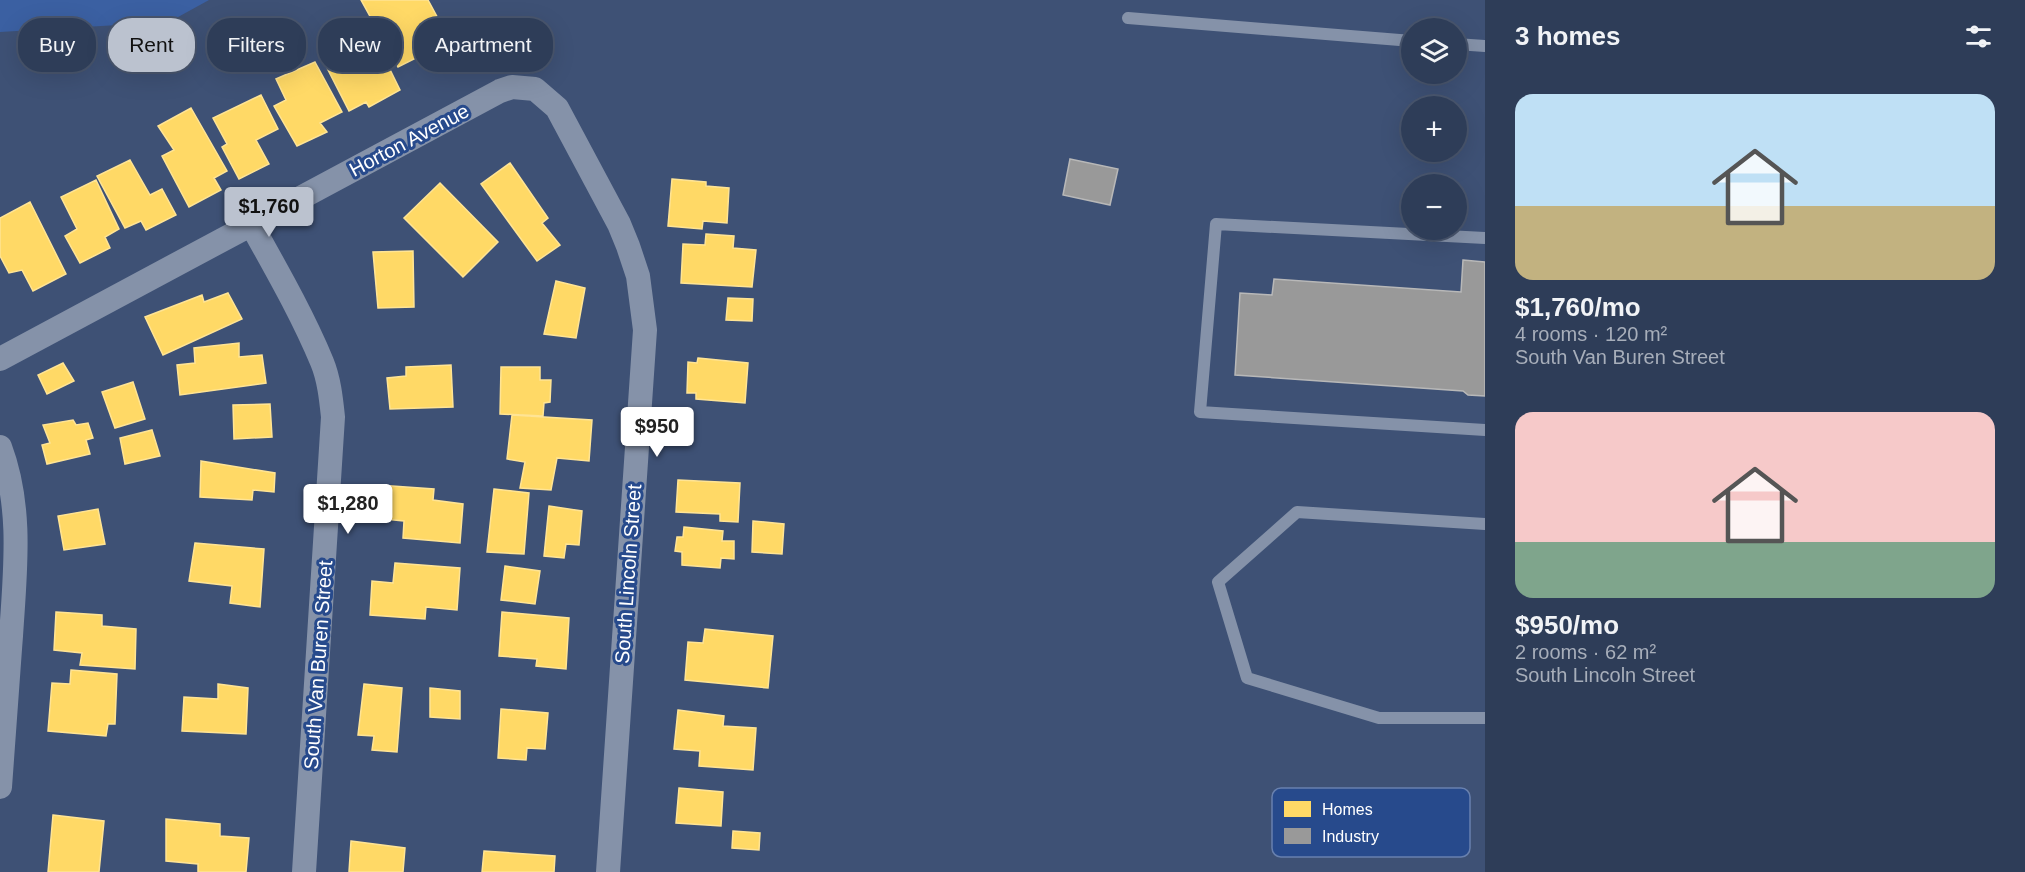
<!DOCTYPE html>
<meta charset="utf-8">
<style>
body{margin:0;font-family:Arial,sans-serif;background:#3a4861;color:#f1f3f6;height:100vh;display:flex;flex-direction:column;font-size:22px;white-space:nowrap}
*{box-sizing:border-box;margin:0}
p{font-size:20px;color:#a7aeba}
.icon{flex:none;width:33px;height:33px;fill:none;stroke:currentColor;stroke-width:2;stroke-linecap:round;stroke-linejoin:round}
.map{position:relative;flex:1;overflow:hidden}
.drawer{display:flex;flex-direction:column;background:#2e3d58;width:540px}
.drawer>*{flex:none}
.top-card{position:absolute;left:18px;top:18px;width:570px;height:54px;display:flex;gap:12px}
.buttons{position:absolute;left:1401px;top:18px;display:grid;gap:12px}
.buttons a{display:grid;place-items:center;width:66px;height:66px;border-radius:50%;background:#2e3d58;box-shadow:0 6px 24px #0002,0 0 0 2px #49566e;font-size:30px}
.price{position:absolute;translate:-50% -51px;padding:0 14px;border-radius:6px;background:#fff;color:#222;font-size:20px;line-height:39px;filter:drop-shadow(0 2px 3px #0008)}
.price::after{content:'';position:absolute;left:50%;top:36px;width:18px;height:14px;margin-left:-9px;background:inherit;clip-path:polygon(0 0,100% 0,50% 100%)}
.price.active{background:#bbc2cf;color:#111}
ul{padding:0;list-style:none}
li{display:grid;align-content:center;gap:12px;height:318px;padding:0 30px}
li span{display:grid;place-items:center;height:186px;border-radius:18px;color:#555}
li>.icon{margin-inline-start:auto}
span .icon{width:108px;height:108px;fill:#fffc;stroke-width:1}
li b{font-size:26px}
h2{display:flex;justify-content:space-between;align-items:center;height:72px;padding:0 30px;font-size:26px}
.tag{padding:0 21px;border-radius:24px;background:#2e3d58;box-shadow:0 6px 24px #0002,0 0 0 2px #49566e;font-size:21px;line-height:54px}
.tag.active{background:#bbc2cf;color:#111}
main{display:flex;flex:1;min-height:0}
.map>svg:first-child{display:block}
</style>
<main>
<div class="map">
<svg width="1485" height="872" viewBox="0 0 1485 872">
<rect width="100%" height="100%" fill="#3e5175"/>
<path fill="#3b60a2" d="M0,0H209L169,22L0,32Z"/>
<path fill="#ffd966" stroke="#ffe494" stroke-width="1.5" d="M361,0H428L441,24L422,34L430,51L398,67Z
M373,35L400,90L369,107L366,102L349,111L323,60Z
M315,62L342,112L320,123L327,132L297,146L274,106L286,100L276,79Z
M261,95L278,129L256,140L269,164L239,179L222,147L227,144L213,118Z
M191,108L227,171L214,178L221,190L189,207L162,156L174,150L158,126Z
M130,160L150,195L162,189L176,215L146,230L141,221L125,228L97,176Z
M510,163L548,218L542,223L560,245L537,261L481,184Z
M672,179L706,182V186L729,188L727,223L703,221L702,229L668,226Z
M96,180L119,229L105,237L110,248L80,263L65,236L77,229L61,197Z
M440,183L498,242L463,277L404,218Z
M30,202L66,274L33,291L22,270L9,273L0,256V218Z
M706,234L734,236L733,248L756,250L752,287L681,283L683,244L705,245Z
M413,251L414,307L378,308L373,252Z
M556,281L585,288L576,338L544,334Z
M228,293L242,319L163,355L145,317L202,295L204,302Z
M728,298L753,299L752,321L726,320Z
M239,343V357L262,355L266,383L180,395L177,365L195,363L194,348Z
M698,358L748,363L745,403L696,399V393H687L688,362L697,363Z
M63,363L74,381L47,394L38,375Z
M451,365L453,407L390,409L387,378L406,376V367Z
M501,367H540V380H551L550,402L544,403L543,416L500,414Z
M133,382L145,419L115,428L102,392Z
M270,404L272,437L234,439L233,405Z
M512,415L592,420L589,461L557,458L551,490L520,488L525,462L507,459Z
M73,420L76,425L88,423L93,438L86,440L90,454L47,464L42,445L50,443L43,425Z
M152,430L160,456L125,464L120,438Z
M201,461L275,473L274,492L253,490L252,500L200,497Z
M678,480L740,483L738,522L720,521V514L676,512Z
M378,485L434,489L433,500L463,504L460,543L403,538L404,521L374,518Z
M494,489L529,493L524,554L487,552Z
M549,506L582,511L579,545L566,544L564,558L544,556Z
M98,509L105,544L64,550L58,516Z
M753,521L784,524L782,554L752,552Z
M684,527L723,531L722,541H734V559L721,558L720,568L682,565V552L675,551L677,537H683Z
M195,543L264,549L260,607L230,603L232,586L189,581Z
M395,563L460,568L457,610L426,607L425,619L370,615L372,581L393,583Z
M505,566L540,571L535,604L501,600Z
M56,612L102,615V626L136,629L135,669L80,665L82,653L54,650Z
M502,612L569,618L566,669L536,666L537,659L499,656Z
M705,629L773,636L768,688L685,680L688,642L703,643Z
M71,670L117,674L115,724H108L106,736L48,731L52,683L70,684Z
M218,684L248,688L246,734L182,731L184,697L218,699Z
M364,684L402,688L397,752L372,750L374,736L358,735Z
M430,688L460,691V719L430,717Z
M501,709L548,713L545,749L527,748L526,760L498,758Z
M678,710L724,716L723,726L756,728L753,770L699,766L700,751L674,749Z
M679,788L723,792L721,826L676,823Z
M53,815L104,821L99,872H48Z
M166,819L220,824V836L249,838L246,872H198V864L166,861Z
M733,831L760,833L759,850L732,848Z
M351,841L405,848L403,872H349Z
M484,851L555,856L554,872H482Z"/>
<path fill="#999" stroke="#b8b8b8" stroke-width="1.5" d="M1070,159L1118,169L1110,205L1063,195Z
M1463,260L1485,262V396L1468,395L1463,391L1235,375L1240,293L1272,295L1274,279L1461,292Z"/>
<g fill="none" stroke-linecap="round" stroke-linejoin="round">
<path stroke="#8592a9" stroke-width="12" d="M1128,18L1412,41
M1456,44L1485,46
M1485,238L1216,224L1200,412L1485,430
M1485,524L1297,512L1218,582L1247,678L1379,718H1485"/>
<path stroke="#8592a9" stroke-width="24" d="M251,224C276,269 302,314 322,362C329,379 331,398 333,417L304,872
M0,359L500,91L512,87L535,89L557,108L619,224L628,246L638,276L645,330L608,872
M0,447C23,508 15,572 11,636C7,686 4,736 0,787"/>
</g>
<g text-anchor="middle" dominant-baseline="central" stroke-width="6" stroke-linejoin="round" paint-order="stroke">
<g font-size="20" fill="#fff" stroke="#274a8c">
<text transform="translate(409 140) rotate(-28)">Horton Avenue</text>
<text transform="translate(628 574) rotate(-86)">South Lincoln Street</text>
<text transform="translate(318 665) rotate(-86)">South Van Buren Street</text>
</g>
</g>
<rect x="1272" y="788" width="198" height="69" rx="9" fill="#274a8c" stroke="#6880ae" stroke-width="1.5"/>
<rect x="1284" y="801" width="27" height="16" fill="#ffd966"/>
<rect x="1284" y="828" width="27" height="16" fill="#999"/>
<g font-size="16" fill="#fff">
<text x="1322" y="815">Homes</text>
<text x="1322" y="842">Industry</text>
</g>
</svg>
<div class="buttons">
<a><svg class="icon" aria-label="layers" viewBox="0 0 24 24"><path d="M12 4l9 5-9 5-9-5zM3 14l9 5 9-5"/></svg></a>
<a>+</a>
<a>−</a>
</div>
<b class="price active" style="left:269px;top:238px">$1,760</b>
<b class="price" style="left:657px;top:458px">$950</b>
<b class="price" style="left:348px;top:535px">$1,280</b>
<div class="top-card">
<a class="tag">Buy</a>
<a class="tag active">Rent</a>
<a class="tag">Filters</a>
<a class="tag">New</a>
<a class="tag">Apartment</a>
</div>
</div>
<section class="drawer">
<h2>3 homes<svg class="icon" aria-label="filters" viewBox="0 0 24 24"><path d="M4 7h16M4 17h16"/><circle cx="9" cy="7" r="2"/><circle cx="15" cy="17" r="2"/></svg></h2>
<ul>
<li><span style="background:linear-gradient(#bfe0f5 60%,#c2b280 0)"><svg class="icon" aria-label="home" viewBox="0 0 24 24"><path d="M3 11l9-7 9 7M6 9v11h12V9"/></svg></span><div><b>$1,760/mo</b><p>4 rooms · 120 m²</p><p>South Van Buren Street</p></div></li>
<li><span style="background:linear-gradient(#f6c9c9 70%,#7fa58c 0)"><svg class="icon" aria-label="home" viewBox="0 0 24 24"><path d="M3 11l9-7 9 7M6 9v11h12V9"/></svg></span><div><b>$950/mo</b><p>2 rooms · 62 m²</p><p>South Lincoln Street</p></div></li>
</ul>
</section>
</main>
